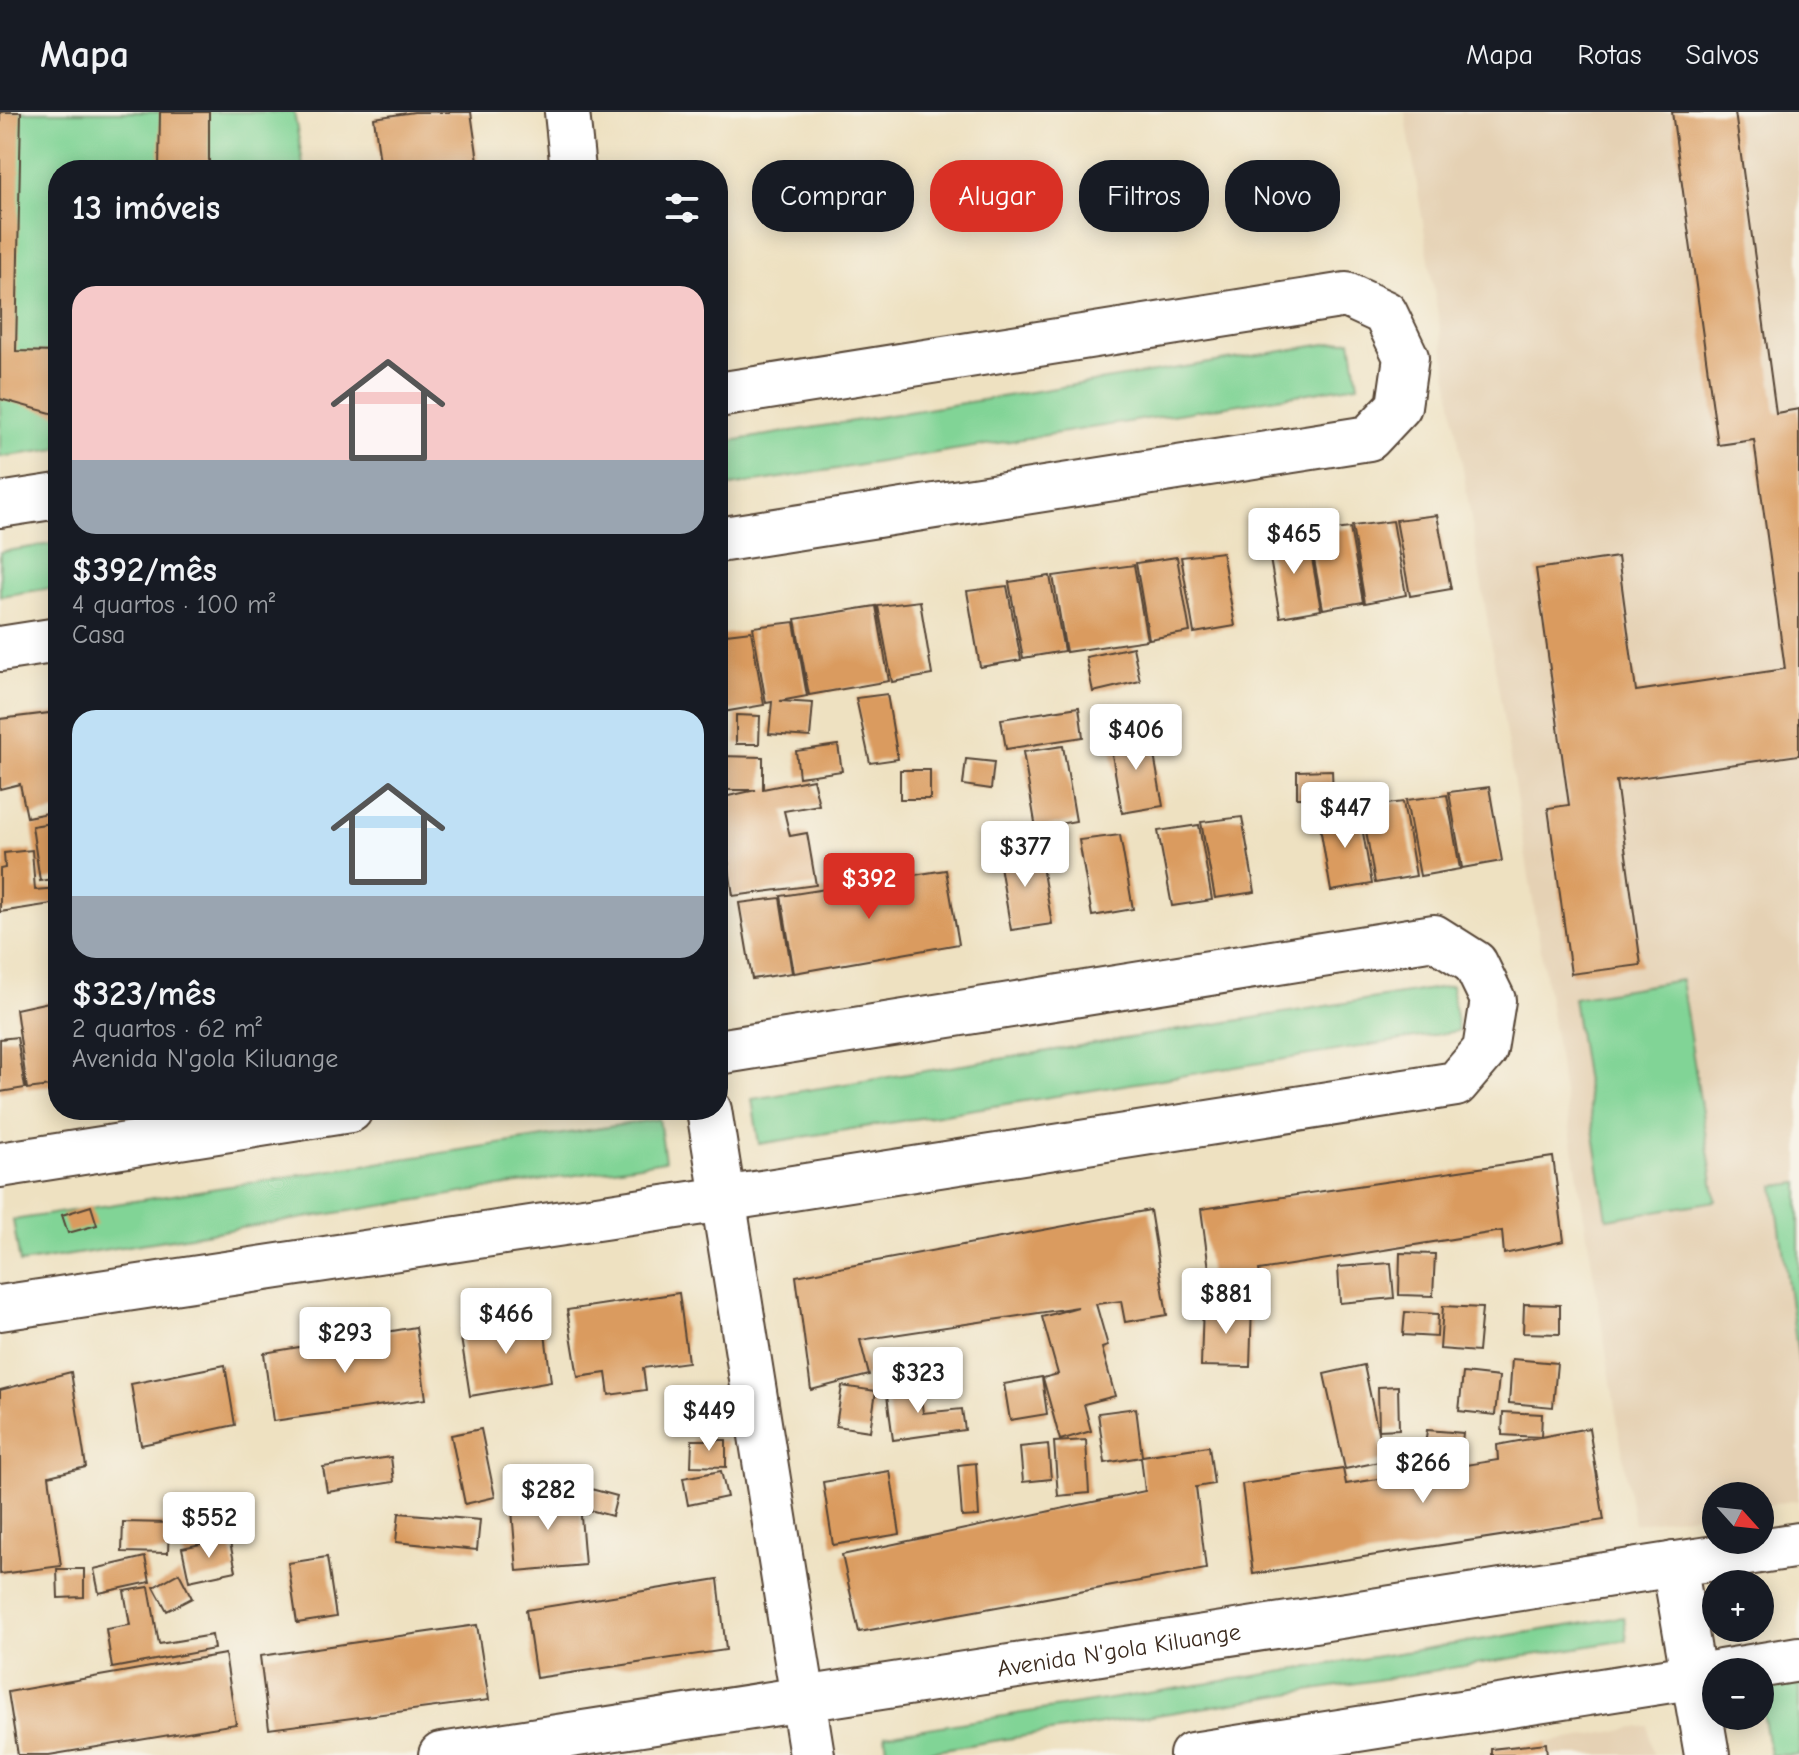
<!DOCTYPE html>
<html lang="pt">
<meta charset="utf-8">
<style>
body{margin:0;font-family:"Comic Neue",sans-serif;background:#242831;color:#f1f3f6;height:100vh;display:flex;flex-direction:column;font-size:30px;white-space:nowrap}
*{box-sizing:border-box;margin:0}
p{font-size:26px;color:#9ea1a6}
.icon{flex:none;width:44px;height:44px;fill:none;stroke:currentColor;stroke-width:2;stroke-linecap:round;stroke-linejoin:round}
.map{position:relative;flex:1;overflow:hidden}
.drawer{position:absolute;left:48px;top:48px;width:680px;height:960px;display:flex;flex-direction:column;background:#171b24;border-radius:32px;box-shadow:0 4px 20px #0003}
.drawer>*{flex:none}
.guide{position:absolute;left:752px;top:48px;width:760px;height:72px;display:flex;gap:16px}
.needle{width:52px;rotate:117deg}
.tools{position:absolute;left:1702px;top:1370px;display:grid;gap:16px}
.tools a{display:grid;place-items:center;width:72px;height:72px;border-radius:50%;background:#171b24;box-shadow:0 4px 20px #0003;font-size:40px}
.price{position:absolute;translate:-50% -68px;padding:0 18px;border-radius:8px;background:#fff;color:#222;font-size:26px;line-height:52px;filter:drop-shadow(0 2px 4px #0008)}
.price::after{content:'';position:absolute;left:50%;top:48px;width:24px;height:18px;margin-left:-12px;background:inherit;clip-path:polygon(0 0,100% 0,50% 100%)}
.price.on{background:#d93025;color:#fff}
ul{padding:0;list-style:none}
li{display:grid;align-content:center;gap:16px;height:424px;padding:0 24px}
li span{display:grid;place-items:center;height:248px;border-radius:24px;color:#555}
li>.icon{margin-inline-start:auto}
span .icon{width:144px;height:144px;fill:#fffc;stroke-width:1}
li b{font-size:34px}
h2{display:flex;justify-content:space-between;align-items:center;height:96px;padding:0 24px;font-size:34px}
.tag{padding:0 28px;border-radius:32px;background:#171b24;box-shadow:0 4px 20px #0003;font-size:28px;line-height:72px}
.tag.on{background:#d93025;color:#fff}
header{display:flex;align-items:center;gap:48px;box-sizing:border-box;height:112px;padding:0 40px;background:#171b24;border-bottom:2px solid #363941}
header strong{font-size:38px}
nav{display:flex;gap:44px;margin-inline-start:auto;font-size:28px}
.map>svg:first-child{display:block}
</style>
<header>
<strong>Mapa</strong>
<nav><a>Mapa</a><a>Rotas</a><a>Salvos</a></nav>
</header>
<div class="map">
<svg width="1799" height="1643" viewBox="0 0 1799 1643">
<rect width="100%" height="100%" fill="#f7f3e8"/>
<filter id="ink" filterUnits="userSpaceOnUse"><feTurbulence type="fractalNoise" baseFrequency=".0125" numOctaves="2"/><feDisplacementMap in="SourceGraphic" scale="16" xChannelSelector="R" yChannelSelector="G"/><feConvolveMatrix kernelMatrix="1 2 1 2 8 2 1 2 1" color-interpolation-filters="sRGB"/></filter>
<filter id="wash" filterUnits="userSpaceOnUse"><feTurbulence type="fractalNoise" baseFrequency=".006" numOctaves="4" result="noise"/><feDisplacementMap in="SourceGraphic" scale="32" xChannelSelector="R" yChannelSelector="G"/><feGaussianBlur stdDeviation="1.8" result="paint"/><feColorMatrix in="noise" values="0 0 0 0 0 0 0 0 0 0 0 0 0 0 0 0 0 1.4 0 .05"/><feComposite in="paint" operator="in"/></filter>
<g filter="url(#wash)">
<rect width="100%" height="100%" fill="#eee1c1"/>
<path fill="#e5d1b4" d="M1405,0H1799V1388L1760,1394V1384H1716V1400L1634,1412Z
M1648,1614L1653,1643H1469Z"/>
<path fill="#81d496" stroke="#5e7f5a" stroke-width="2" d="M0,0H294L304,58H58V337L0,345Z
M1351,228L1358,273L718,376V331Z
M58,431V475L0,484V440Z
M1681,868L1716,1089L1607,1107L1573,886Z
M1451,874L1458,919L759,1032L752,987Z
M659,1007L665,1049L20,1151L13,1108Z
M1799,1071V1251L1774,1074Z
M1624,1505L1627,1528L906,1643H888L885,1623Z
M1799,1547V1643H1770L1760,1582V1560Z"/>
<g id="blocks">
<path fill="#da9b5f" d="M0,0H21L16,239L58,240V303L0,287Z
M160,0H209V58H159Z
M414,0H471L478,49L420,58H381L374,6Z
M1672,0H1735L1776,301L1799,297V643L1616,669L1641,853L1571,862L1548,696L1569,693L1536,457L1618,445L1636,579L1785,557L1754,328L1718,333Z
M1437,403L1451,477L1410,484L1396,408Z
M1393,409L1406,483L1365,491L1352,414Z
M1350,416L1363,490L1323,497L1309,421Z
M1308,424L1321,498L1280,505L1267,429Z
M1222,440L1235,514L1194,521L1181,445Z
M1177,445L1190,520L1149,527L1136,451Z
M1134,453L1147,528L1066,540L1053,464Z
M1050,464L1064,539L1023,546L1009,470Z
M1007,474L1021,548L980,555L967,479Z
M920,489L932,563L892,570L878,494Z
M876,494L889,569L809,583L795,507Z
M794,510L807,584L780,589L813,591L810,625L769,622L772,590L766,591L753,515Z
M751,519L764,593L723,600L718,569V523Z
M1133,535L1140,569L1093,580L1086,545Z
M887,582L898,647L870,651L856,586Z
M1079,595L1083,625L1006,637L1001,607Z
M58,600V699L27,705L20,672L0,677V607Z
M736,603L760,604L759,632H736Z
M1150,620L1163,694L1122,701L1109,625Z
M838,633L842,659L799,665L796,639Z
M1063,634L1076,709L1036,716L1023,640Z
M718,644L763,645V677L813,667L819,693L784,699L790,724L807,721L816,773L733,784L719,686L756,678H718Z
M966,647L994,650L991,677L963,673Z
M900,658H930V687H900Z
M1332,658L1333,686H1297V659Z
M1489,675L1502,749L1462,756L1449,680Z
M1447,683L1460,757L1420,764L1406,688Z
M1403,690L1416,764L1375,771L1362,695Z
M1359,698L1372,772L1331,779L1318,703Z
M1242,705L1255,780L1215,786L1201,710Z
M58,710V766L40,769L32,714Z
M1199,713L1212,788L1172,794L1158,719Z
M1120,723L1133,797L1092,804L1079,728Z
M1039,737L1052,812L1011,818L998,742Z
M32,738L35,778L58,776V791L0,800V757L5,756L4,741Z
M946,758L959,832L794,861L781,784Z
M780,786L792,861L752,867L739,791Z
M58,888V973L27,977L16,897Z
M17,925L25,976L0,980V927Z
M1553,1045L1564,1129L1504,1142L1502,1119L1259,1158L1264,1180L1213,1187L1201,1097Z
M91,1094L97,1113L68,1121L62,1103Z
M1150,1098L1167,1203L1125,1210L1121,1189L1096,1192L1108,1234L1102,1236L1115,1284L1084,1292L1091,1319L1060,1328L1043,1266L1058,1262L1042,1205L1078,1195L860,1228L869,1263L811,1278L796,1164Z
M1400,1141L1435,1142L1433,1184L1399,1183Z
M1391,1151L1394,1186L1340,1191L1338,1155Z
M679,1181L688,1250L643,1256L646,1278L609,1283L606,1261L578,1265L567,1198Z
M1203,1192L1252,1193L1250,1255L1201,1254Z
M1524,1192L1560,1193V1222L1523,1221Z
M1443,1194L1482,1196L1478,1240L1440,1237Z
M1405,1200L1438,1202L1437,1225L1403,1223Z
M543,1205L551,1270L470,1284L460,1219Z
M416,1215L426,1287L273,1309L264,1241Z
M1512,1247L1557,1251L1553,1295L1509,1291Z
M225,1253L235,1313L141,1333L131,1272Z
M1364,1253L1384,1349L1345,1357L1324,1262Z
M71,1260L86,1355L49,1364L61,1454L0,1462V1278Z
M1463,1261L1499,1265L1495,1303L1459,1299Z
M1042,1265L1047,1302L1010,1308L1004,1272Z
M919,1271L923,1301L962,1297L965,1318L893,1328L886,1276Z
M842,1274L876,1279L870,1319L836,1314Z
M1398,1274L1399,1317L1379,1318L1378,1275Z
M1136,1296L1142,1344L1209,1334L1214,1372L1196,1375L1206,1457L859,1520L842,1443L1145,1379L1141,1345L1105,1351L1098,1301Z
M1503,1300L1542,1302L1541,1325L1502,1323Z
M1589,1316L1604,1408L1253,1462L1242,1372L1343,1357L1346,1372L1498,1348L1497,1333Z
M481,1317L495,1385L465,1392L451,1323Z
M1427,1318L1463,1321L1460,1345L1424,1341Z
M692,1328H726V1355L691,1354Z
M1086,1328L1089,1381L1058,1384L1054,1330Z
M1048,1332L1051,1367L1023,1370L1020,1335Z
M391,1345L394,1370L327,1380L323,1355Z
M976,1351L979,1404L962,1405L958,1353Z
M721,1359L727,1385L688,1393L683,1366Z
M890,1359L900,1422L833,1433L823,1370Z
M591,1377L617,1384L612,1404L586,1397Z
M579,1380L585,1453L517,1459L511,1386Z
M399,1401L480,1408L477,1438L396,1430Z
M123,1410L169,1411L168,1441L122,1440Z
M229,1426L236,1459L189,1469L182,1436Z
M145,1445L150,1470L99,1481L94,1457Z
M327,1445L336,1505L297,1511L288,1451Z
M57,1457H84V1485L58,1486Z
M179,1461L192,1486L167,1499L154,1475Z
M718,1467L726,1538L536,1566L526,1498Z
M149,1475L159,1532L212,1523L214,1537L112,1556L106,1517L130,1513L124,1479Z
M477,1513L489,1588L269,1617L260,1544Z
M225,1542L236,1612L49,1643H18L8,1580Z
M1546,1631L1547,1643H1491V1637Z"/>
</g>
</g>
<g filter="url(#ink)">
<use href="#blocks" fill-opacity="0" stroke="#564536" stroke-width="2"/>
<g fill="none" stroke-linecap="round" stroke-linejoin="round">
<g stroke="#564536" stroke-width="48">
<g id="minor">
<path d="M567,0L573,58"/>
<path d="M718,283L1346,183L1385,201L1406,245L1399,294L1369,326L718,428"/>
<path d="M0,393L58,384"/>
<path d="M0,537L58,528"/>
<path d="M709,998L812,1643"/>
<path d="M0,1053L350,998"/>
<path d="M0,1196L723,1087L1456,972L1485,938L1493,888L1475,851L1434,825L718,940"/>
<path d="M1674,1452L1707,1643"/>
<path d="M1721,1560L1799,1547"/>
<path id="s1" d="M441,1643L1799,1433"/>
<path d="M1192,1643L1716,1561"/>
</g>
</g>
<use href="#minor" stroke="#fff" stroke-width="44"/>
</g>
</g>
<g text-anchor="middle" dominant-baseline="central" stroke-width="6" stroke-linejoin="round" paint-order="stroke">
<g font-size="24" fill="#3b2a1e" stroke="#f7f3e8">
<text stroke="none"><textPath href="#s1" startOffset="686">Avenida N'gola Kiluange</textPath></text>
</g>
</g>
</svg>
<div class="tools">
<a><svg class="needle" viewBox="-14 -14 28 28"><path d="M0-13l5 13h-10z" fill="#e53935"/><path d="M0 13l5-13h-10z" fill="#9ea1a6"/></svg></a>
<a>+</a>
<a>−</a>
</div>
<b class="price" style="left:1294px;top:464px">$465</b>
<b class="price" style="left:1136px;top:660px">$406</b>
<b class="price" style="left:1345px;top:738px">$447</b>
<b class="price" style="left:1025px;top:777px">$377</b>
<b class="price on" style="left:869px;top:809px">$392</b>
<b class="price" style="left:1226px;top:1224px">$881</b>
<b class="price" style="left:506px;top:1244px">$466</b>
<b class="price" style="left:345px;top:1263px">$293</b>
<b class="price" style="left:918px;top:1303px">$323</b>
<b class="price" style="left:709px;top:1341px">$449</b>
<b class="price" style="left:1423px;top:1393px">$266</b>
<b class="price" style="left:548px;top:1420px">$282</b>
<b class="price" style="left:209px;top:1448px">$552</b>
<div class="guide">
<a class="tag">Comprar</a>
<a class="tag on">Alugar</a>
<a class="tag">Filtros</a>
<a class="tag">Novo</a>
</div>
<section class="drawer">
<h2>13 imóveis<svg class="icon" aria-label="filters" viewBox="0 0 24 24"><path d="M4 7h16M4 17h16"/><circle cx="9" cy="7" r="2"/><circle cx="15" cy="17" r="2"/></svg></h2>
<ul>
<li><span style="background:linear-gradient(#f6c9c9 70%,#9aa5b1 0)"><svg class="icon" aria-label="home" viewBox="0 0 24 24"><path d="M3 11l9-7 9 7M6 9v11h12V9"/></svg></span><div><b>$392/mês</b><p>4 quartos · 100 m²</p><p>Casa</p></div></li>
<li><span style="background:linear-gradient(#bfe0f5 75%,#9aa5b1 0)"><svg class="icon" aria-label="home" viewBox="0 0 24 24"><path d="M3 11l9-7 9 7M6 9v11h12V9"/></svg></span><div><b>$323/mês</b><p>2 quartos · 62 m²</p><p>Avenida N'gola Kiluange</p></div></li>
</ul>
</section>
</div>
